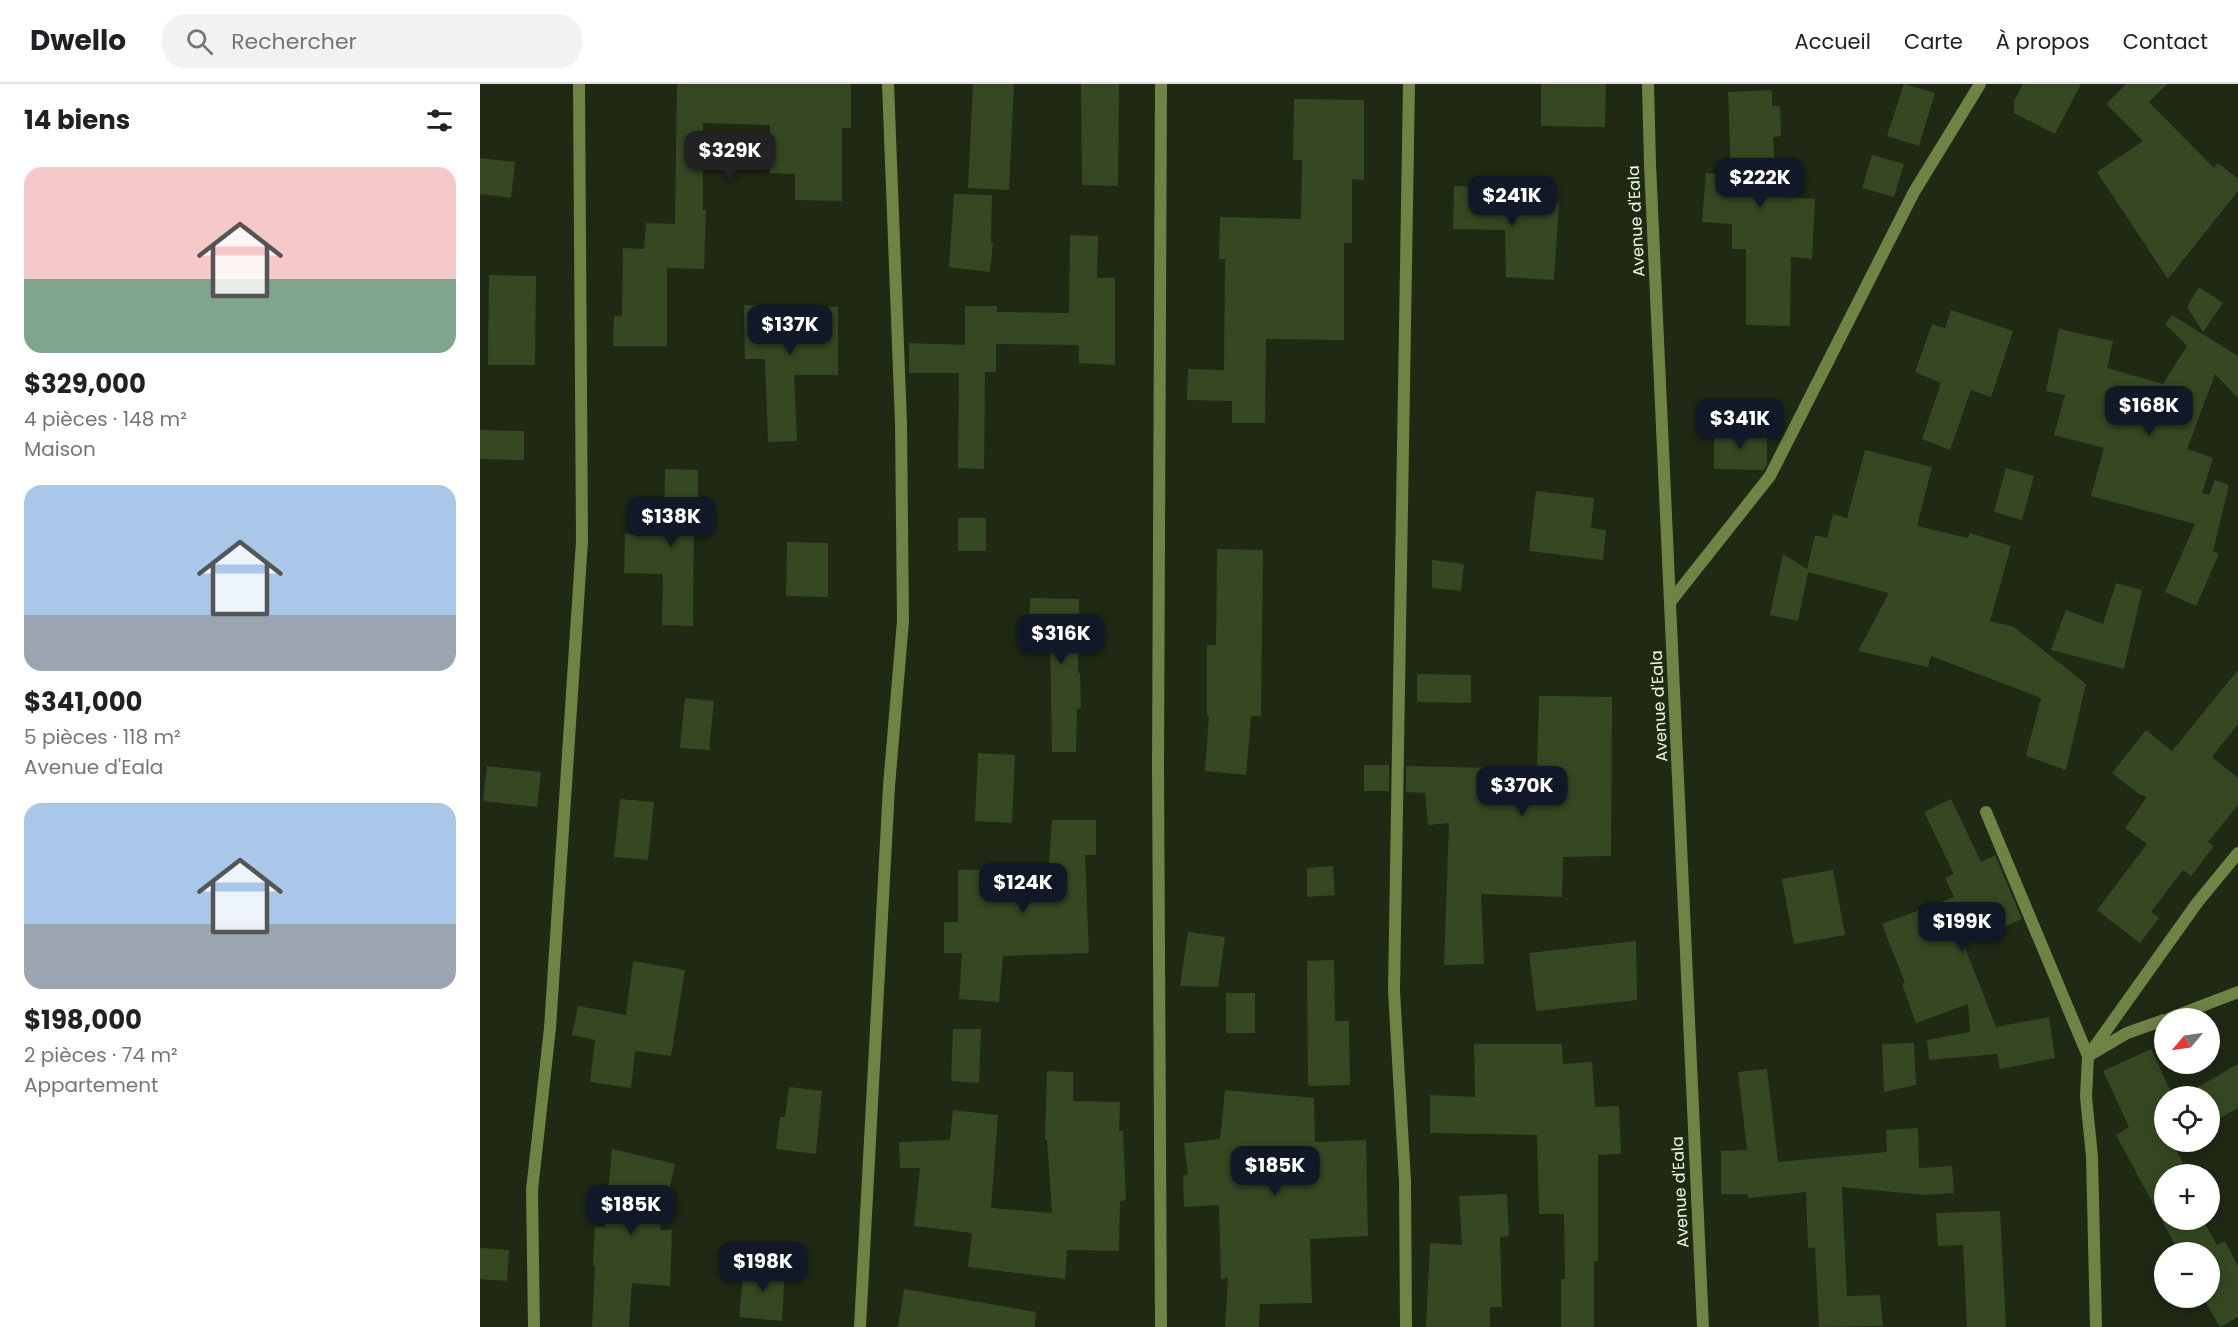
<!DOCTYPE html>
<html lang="fr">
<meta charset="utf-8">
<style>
body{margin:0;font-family:Poppins,sans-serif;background:#f2f2f2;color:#202124;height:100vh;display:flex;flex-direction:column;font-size:22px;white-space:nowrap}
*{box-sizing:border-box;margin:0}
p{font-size:20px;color:#757577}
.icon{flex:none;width:33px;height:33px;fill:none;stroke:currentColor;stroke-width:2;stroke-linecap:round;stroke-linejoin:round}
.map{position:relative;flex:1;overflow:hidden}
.drawer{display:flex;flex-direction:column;background:#fff;width:480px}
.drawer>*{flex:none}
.needle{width:39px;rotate:241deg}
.controls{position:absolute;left:1674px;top:924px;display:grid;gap:12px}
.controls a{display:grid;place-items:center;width:66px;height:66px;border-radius:50%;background:#fff;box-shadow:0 3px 15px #0003;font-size:30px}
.price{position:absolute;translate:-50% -51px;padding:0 14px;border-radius:12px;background:#111827;color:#fff;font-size:20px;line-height:39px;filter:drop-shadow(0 2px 3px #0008)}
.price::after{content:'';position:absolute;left:50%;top:36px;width:18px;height:14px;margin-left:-9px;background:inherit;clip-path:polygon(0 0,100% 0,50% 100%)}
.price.on{background:#222;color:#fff}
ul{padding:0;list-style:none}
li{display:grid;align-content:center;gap:12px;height:318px;padding:0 24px}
li span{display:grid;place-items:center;height:186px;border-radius:18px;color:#555}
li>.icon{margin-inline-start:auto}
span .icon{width:108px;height:108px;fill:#fffc;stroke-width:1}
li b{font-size:26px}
h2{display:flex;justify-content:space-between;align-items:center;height:72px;padding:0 24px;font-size:26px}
header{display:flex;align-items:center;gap:36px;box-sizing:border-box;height:84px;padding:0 30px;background:#fff;border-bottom:2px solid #e0e0e0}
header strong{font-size:28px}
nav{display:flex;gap:33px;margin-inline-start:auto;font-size:21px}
.search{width:420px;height:54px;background:#f2f2f2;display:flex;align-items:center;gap:15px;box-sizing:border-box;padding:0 21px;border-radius:24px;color:#757577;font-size:22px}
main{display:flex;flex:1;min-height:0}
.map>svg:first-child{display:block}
</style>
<header>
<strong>Dwello</strong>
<div class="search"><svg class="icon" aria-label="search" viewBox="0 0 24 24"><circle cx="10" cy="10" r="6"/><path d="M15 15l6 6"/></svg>Rechercher</div>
<nav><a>Accueil</a><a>Carte</a><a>À propos</a><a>Contact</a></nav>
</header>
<main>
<section class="drawer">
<h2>14 biens<svg class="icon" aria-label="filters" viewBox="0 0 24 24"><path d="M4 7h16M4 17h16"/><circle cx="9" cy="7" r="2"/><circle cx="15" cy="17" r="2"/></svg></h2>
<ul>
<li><span style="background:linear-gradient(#f6c9c9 60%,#7fa58c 0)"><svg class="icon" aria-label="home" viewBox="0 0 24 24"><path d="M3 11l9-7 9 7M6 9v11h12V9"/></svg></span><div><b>$329,000</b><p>4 pièces · 148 m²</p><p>Maison</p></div></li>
<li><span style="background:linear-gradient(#a9c7e8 70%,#9aa5b1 0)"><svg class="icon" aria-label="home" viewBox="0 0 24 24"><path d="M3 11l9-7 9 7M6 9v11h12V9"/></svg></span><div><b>$341,000</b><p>5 pièces · 118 m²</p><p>Avenue d'Eala</p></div></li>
<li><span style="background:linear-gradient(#a9c7e8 65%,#9aa5b1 0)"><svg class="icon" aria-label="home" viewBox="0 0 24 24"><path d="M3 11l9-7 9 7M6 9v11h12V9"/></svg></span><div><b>$198,000</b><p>2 pièces · 74 m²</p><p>Appartement</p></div></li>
</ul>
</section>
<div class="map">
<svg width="1758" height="1243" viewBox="0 0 1758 1243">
<rect width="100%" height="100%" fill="#1f2914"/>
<path fill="#354822" d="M197,0H371V44H362V117L315,116V90L290,89V41L223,39V126H226L224,185L187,184V262H133L134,232H142L143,164L164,165L166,139L195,140Z
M493,0H534L529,106L488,104Z
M601,0H639L638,102L602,101Z
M1061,0H1126L1125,43L1061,42Z
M1424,0L1455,9L1439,62L1407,52Z
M1543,0H1601L1575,50L1534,29V17Z
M1646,0H1687L1669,18L1734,84L1738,79L1758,95V107L1688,195L1617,88L1663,57L1626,20Z
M1292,6V22H1300L1301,52L1293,53L1297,113L1335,115L1332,175L1311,173L1310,242L1266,241V165H1252V140L1222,138L1226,89L1251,91L1248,8Z
M814,15L884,16V96L872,95V159H864V256L786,255L785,339H752V317L707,316L708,285L744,286L745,175H739L740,133L821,135L822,76H813Z
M1392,71L1424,80L1414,113L1382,104Z
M0,74L35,78L31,114L0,110Z
M974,102L1037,103V119L1079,120L1074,196L1026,193L1025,146L973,145Z
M474,110L512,111L511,159H513L510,188L469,183Z
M590,151L618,152L617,194H635V281L599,279V261L516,260V288H505L504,385L478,384L479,289H429V259L485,261V222H517V228L589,229Z
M9,191L56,192L55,281H8Z
M1719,203L1743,219L1723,248L1707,223Z
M264,221L358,223V291H314L317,357L288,358L285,275H265Z
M1471,226L1533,247L1511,313L1491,306L1470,366L1442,355L1461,299L1435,288L1452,240L1465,244Z
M1692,231L1758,272V314L1735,290L1707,365L1733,374L1722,409L1729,411L1735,396L1749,401L1733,467L1739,470L1716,522L1685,508L1715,440L1611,412L1624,364L1574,351L1585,311L1566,307L1579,245L1633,257L1627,284L1683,300L1707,262L1685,240Z
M0,346L44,347V376L0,375Z
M1234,347L1287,348V380L1284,386L1234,385Z
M1385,366L1452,383L1437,442L1488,454L1490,449L1531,462L1510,537L1534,543L1606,600L1586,686L1546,672L1561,614L1451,572L1448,583L1378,567L1409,509L1328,488L1318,537L1290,531L1303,470L1327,485L1335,451L1347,454L1353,430L1367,434Z
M1526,384L1554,392L1542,436L1514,428Z
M185,385L218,386V434H214L213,542L182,541L183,490L144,489L145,450L184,451Z
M1056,407L1114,414L1111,444L1126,446L1123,476L1049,467Z
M478,434H506V467H478Z
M307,458L348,459V513L306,512Z
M737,465L783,466L781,632H771L766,691L725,687L729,632H727V561H736Z
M952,476L984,480L981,507L952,504Z
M1636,499L1662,506L1644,585L1571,566L1586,526L1623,540Z
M550,514L599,515L598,589H600L601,624L597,625L596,668H572L570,549H549Z
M1758,586V640L1732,673L1758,694V721L1728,758L1734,762L1711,792L1703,786L1671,828L1679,834L1660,859L1617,826L1667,760L1645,744L1667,713L1659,710L1632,689L1666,646L1692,667Z
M937,590L991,591V619L937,618Z
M1059,612L1132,613L1131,772L1083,773L1082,813L1001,810L1004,880L964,881L969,739L948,741L945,709L926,708V682L1057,685Z
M205,614L234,617L229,666L200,664Z
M498,669L535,671L532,739L495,737Z
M884,681H909V707H884Z
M7,682L61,688L57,723L3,717Z
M140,715L174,718L168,776L134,773Z
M1471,715L1501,778L1515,771L1542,835L1484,861L1516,943L1569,933L1575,974L1520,985L1517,970L1449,976L1447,956L1490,948L1488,920L1436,939L1422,900L1425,899L1402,840L1474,813L1465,794L1474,790L1444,728Z
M572,736H616V771H605L609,869L523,872L519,918L479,915L482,869H464V838H478V786H511V810H567Z
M853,782L855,811L827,813V784Z
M1353,786L1365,851L1314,860L1302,795Z
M708,848L745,853L738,903L700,902Z
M1156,857L1157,916L1056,927L1049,869Z
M854,876L855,937H869L870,1001L828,1002L827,877Z
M153,877L205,886L191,972L155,967L151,1004L110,998L115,956L92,951L98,922L146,931Z
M746,909H775V949H746Z
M473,945H501L499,999L471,997Z
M1434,959L1436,1001L1404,1008L1402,960Z
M994,960H1082L1083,980L1112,978L1115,1023L1139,1022L1141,1070L1118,1071V1177H1114V1243H1081V1195H1085L1084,1130H1059L1057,1051L950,1049V1011L995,1013Z
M1671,965L1693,1012H1684V1058H1700L1694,1061L1703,1079L1695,1083L1699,1090H1684V1136H1723L1737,1161L1745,1157L1758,1182V1233L1740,1243L1723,1214H1730V1168H1699L1636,1051L1649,1043L1623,987Z
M1758,980V1024L1730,1040V1012H1702Z
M1287,985L1298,1078L1407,1068L1406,1046L1438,1044L1439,1084L1472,1082L1474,1109L1444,1111L1362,1103L1367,1212L1400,1211L1403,1242L1339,1243L1335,1163L1328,1164L1326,1108L1268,1114V1110H1241V1067L1267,1066L1258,988Z
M567,987L593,988V1017L640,1018L639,1047H643L646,1116L640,1117L639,1167L587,1166L585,1195L488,1183L492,1149L434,1142L440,1084H420L419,1058L470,1056L473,1026L518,1031L511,1124L572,1129L567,1056H565Z
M309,1003L342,1007L336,1070L296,1065L300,1033H305Z
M745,1006L834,1014L835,1058L886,1056L888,1152L830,1155L832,1219L780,1220L779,1243H745L748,1194L741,1195L739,1121L704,1123L703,1091L708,1090L704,1059L740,1055Z
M132,1065L195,1080L180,1146H192L190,1202L152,1199L149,1243H112L115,1182L113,1181L115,1143H125Z
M1027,1110L1029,1152L1020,1153L1022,1223H1010V1243H946L950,1159L982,1161L979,1112Z
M1520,1127L1526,1243H1487L1483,1161L1458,1162L1456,1129Z
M0,1164L29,1166L27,1197L0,1195Z
M264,1182L305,1185L302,1237L259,1233Z
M424,1205L556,1228L555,1243H418Z"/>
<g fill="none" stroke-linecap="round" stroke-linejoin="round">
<path stroke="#6e8344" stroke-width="12" d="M1191,517L1290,392L1434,108L1500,0
M1506,728L1608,972L1647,949L1684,936
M1690,934L1758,908
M54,1243L52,1106L70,944L102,457L99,0
M380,1243L409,702L423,537L421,339L408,0
M681,1243L678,681L681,0
M926,1243L925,1097L914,907L929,0
M1616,1243L1612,1073L1606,1013L1608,972L1717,819L1758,769"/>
<path stroke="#6e8344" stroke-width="12" d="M1168,0L1170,80L1223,1243"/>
</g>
<g text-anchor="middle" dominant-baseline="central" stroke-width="6" stroke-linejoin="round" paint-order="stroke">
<g font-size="16" fill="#f0fbe0" stroke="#1f2914">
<text transform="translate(1156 137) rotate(-93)">Avenue d'Eala</text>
<text transform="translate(1179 622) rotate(-93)">Avenue d'Eala</text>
<text transform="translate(1200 1108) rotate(-93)">Avenue d'Eala</text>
</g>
</g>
</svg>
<div class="controls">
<a><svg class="needle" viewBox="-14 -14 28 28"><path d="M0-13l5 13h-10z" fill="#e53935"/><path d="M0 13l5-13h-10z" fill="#757577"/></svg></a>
<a><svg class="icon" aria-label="locate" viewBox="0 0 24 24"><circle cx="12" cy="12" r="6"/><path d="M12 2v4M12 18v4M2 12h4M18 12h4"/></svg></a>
<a>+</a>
<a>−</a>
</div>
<b class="price on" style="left:250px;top:98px">$329K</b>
<b class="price" style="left:1280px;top:125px">$222K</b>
<b class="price" style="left:1032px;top:143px">$241K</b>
<b class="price" style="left:310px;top:272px">$137K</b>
<b class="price" style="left:1669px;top:353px">$168K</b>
<b class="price" style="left:1260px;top:366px">$341K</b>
<b class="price" style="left:191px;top:464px">$138K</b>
<b class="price" style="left:581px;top:581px">$316K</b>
<b class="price" style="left:1042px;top:733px">$370K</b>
<b class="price" style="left:543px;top:830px">$124K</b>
<b class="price" style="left:1482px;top:869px">$199K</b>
<b class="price" style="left:795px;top:1113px">$185K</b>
<b class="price" style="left:151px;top:1152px">$185K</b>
<b class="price" style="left:283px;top:1209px">$198K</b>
</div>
</main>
